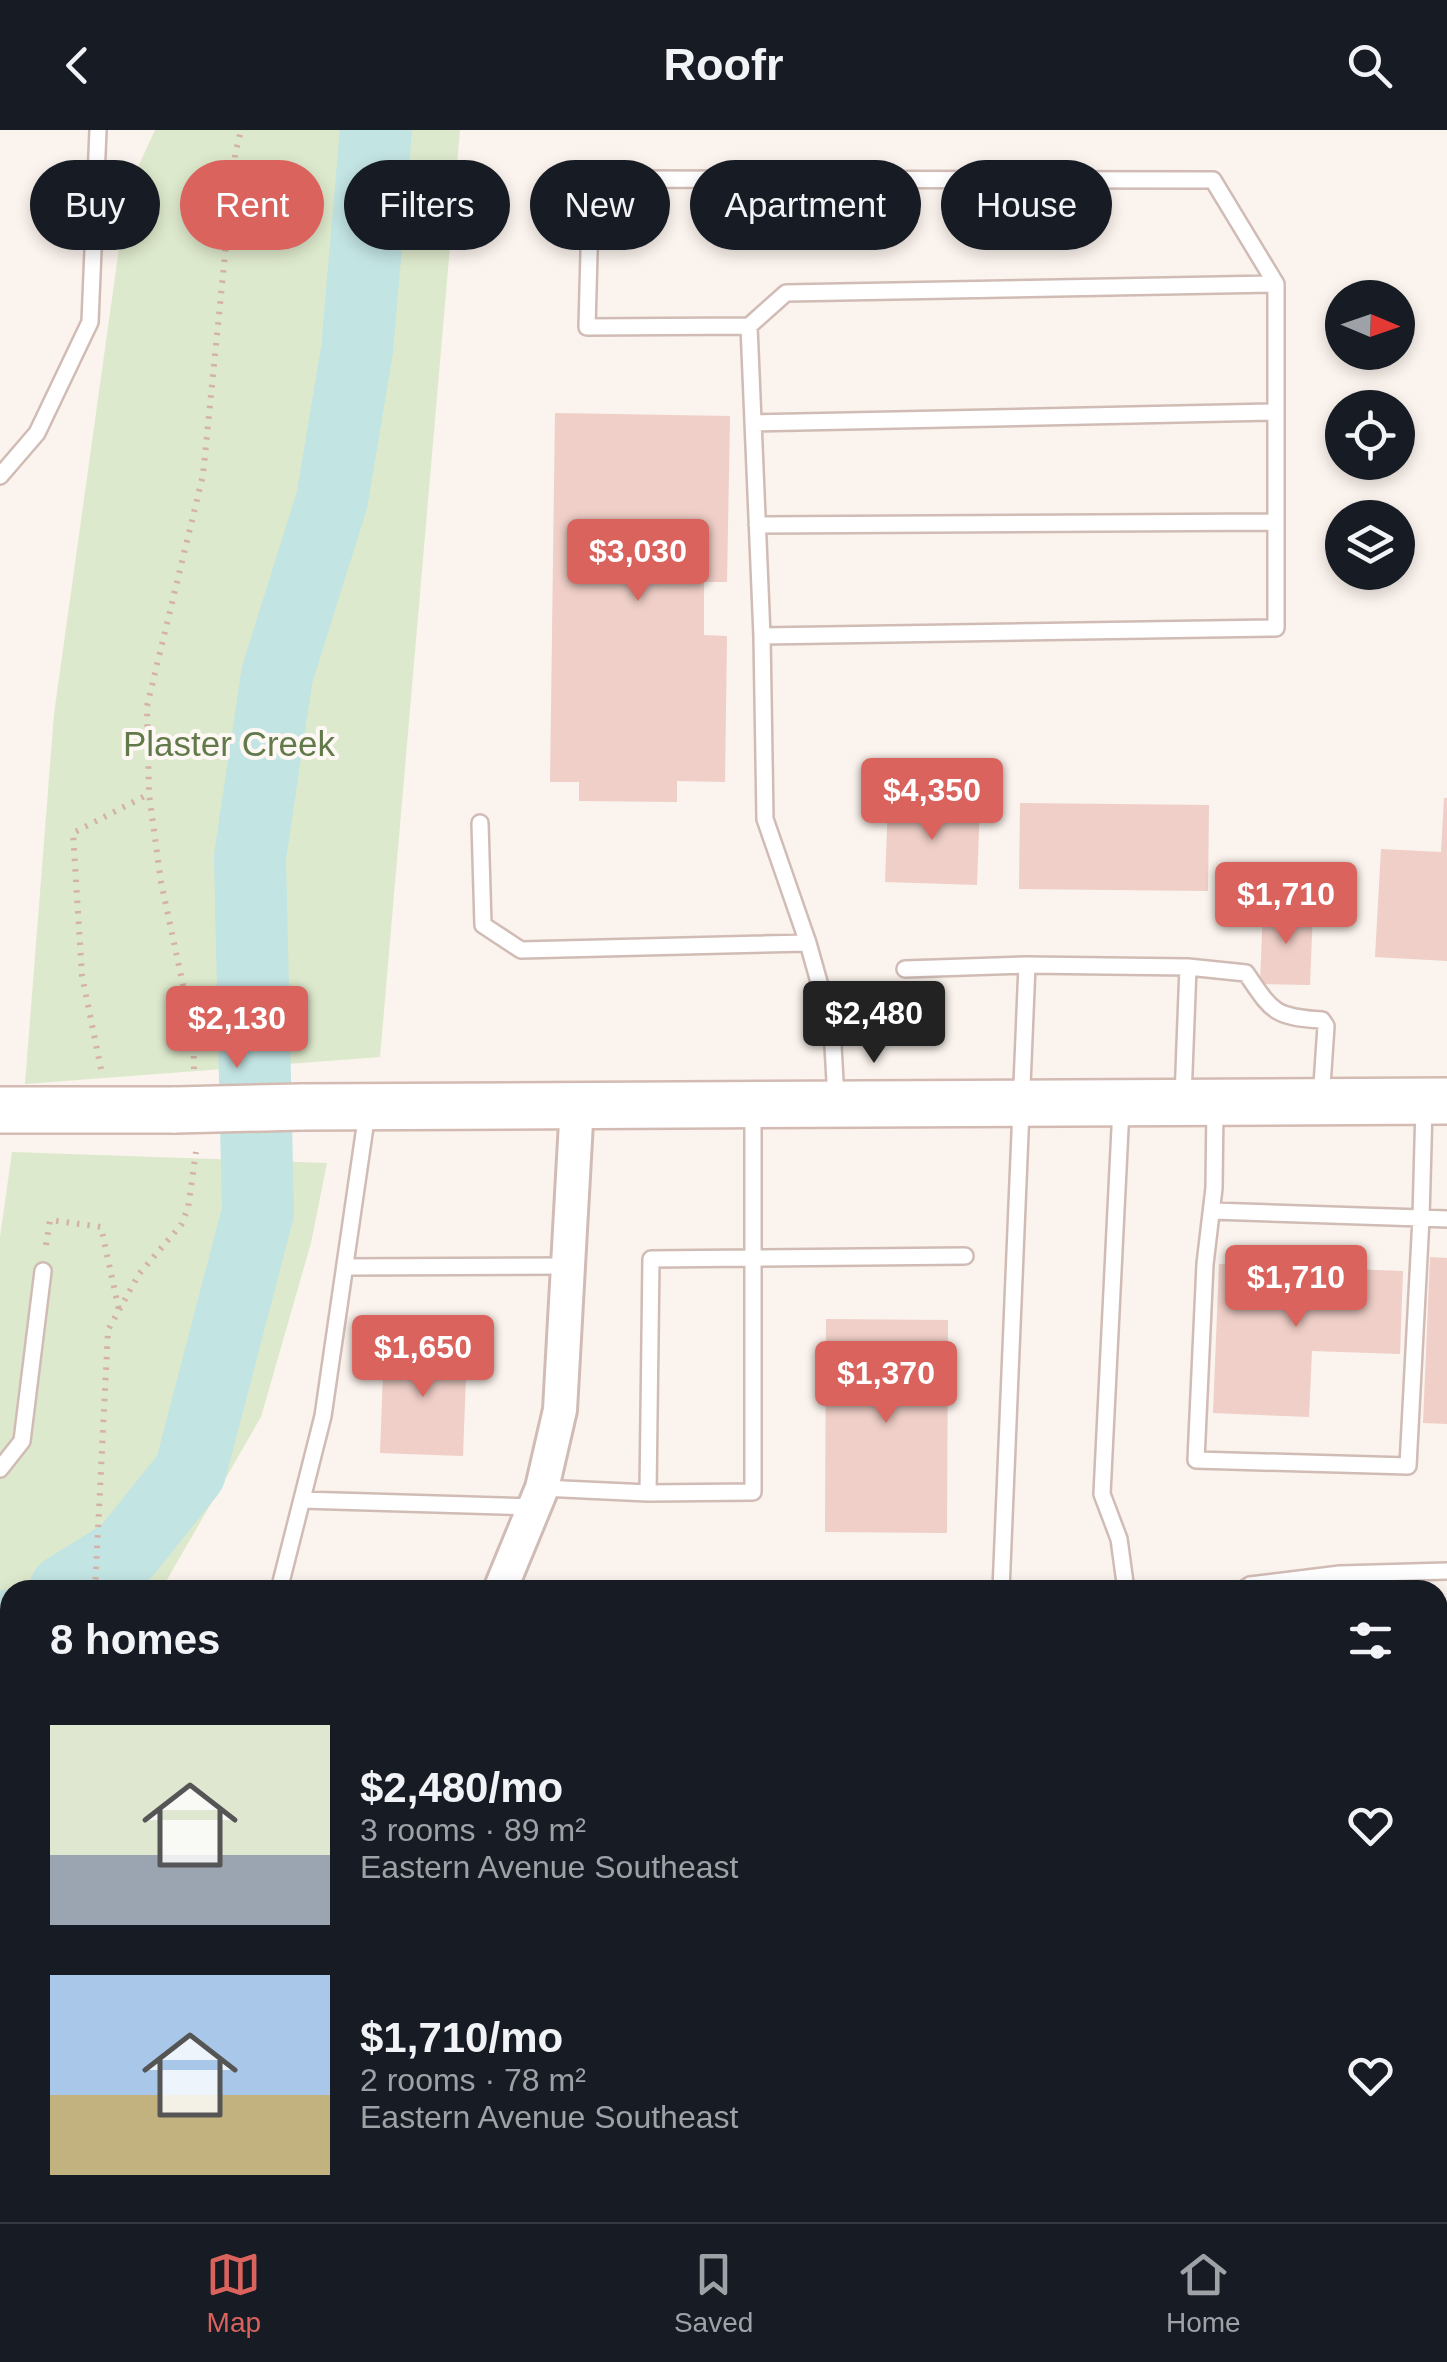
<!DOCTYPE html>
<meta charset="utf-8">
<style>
body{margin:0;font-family:Arial,sans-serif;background:#242831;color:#f1f3f6;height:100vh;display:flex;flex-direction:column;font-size:38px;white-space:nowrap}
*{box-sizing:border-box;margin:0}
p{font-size:32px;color:#9ea1a6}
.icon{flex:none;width:55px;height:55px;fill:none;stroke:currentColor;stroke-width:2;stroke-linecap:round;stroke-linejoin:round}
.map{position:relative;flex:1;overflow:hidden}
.sheet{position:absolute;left:0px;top:1450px;width:1448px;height:642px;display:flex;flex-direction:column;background:#171b24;border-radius:30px 30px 0 0;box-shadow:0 5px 15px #0003}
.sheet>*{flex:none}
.hud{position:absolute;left:30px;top:30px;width:1388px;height:90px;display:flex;gap:20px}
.needle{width:65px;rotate:92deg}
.tools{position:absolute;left:1325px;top:150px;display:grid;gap:20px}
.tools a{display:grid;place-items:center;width:90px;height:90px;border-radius:50%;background:#171b24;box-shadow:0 5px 15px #0003;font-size:50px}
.price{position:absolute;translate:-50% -85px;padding:0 22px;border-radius:10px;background:#da635e;color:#fff;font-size:32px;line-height:65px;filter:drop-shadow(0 2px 5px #0008)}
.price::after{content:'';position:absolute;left:50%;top:60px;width:30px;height:22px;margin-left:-15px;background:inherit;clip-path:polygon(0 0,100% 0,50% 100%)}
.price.selected{background:#222;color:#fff}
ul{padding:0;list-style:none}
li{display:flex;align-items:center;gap:30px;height:250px;padding:0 50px}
li span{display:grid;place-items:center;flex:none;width:280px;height:200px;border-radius:0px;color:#555}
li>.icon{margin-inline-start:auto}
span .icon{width:120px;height:120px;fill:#fffc;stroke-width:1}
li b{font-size:42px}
h2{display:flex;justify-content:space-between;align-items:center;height:120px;padding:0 50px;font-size:42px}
.chip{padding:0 35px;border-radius:45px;background:#171b24;box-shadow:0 5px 15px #0003;font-size:35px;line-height:90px}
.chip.selected{background:#da635e;color:#fff}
header{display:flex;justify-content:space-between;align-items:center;height:130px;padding:0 50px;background:#171b24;font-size:45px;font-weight:700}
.tabs{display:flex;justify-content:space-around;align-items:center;height:140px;border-top:2px solid #363941;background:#171b24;font-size:28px;color:#9ea1a6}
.tabs a{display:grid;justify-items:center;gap:5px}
.tabs .selected{color:#da635e}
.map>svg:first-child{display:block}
</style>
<header><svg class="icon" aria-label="back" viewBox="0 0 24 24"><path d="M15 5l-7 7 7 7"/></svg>Roofr<svg class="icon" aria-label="search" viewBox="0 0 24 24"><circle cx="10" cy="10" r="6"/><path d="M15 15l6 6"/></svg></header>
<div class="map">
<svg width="1447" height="2092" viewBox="0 0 1447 2092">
<rect width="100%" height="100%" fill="#fbf3ed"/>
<path fill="#f3e4dc" d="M1438,1797H1447V2092H70V2082H1438Z"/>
<path fill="#dde9cc" d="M155,0H460L380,927L25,954L54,584L127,61Z
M12,1022L327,1033L311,1113L261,1287L161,1460H10V2082L70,2083V2092H0V1107Z"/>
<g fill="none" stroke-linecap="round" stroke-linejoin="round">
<path stroke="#c2e4e3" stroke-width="72" d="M65,1460L126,1422L190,1342L258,1082L250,727L277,545L332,370L357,220L376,0
M0,1501L10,1495"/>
</g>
<path fill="#efcfc7" d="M555,283L730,286L727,452H704V505L727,506L725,652L677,651V672L579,671V652H550Z
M1444,668H1447V831L1375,827L1381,719L1441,722Z
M888,671L980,674L977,755L885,752Z
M1020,673L1209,675L1208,761L1019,759Z
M1263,778L1313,780L1310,855L1260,854Z
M1430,1127L1447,1128V1294L1423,1293Z
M1219,1134L1403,1141L1400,1224L1312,1221L1309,1287L1213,1283Z
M826,1189L948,1190L947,1403L825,1402Z
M384,1215L467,1218L463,1326L380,1323Z
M1438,1918H1447V2029H1438Z
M770,2082H850V2092H770Z
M1139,2082H1219L1218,2092H1138Z"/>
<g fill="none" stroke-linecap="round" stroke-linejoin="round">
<g stroke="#d0bcb5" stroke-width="20">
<path id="service" d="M749,196L786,163L1276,154
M753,293L1276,282
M0,346L37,303L90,192L98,0
M757,395L1276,392
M762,506L1276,498V154L1213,50L591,49L587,197L749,196L762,506L765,689L808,813L832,898L836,969
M480,693L483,795L521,820L808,813
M1188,837L1246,843C1272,881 1273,887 1322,890L1326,896L1321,970
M905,839L1027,835
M1215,976L1214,1058L1205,1134L1196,1330L1408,1336L1421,1088L1447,1089
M753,977V1128L965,1126
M1121,978L1102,1364L1119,1409L1126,1460
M1213,1081L1421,1088L1424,976
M753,1128V1362L648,1363L651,1129Z
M345,1137L568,1136
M0,1339L22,1311L43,1141
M542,1358L648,1363
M302,1370L534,1377
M279,1460L323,1286L367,983
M1001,1460L1027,835L1188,837L1183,968
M1242,1460L1250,1455L1340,1444L1447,1441
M1438,1649L1447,1643
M1438,1838H1447
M350,2082V2092
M689,2082V2092
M135,2092L136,2082
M924,2092V2082
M1042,2092L1043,2082
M1330,2092L1331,2082"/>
</g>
<g stroke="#d0bcb5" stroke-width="38">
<path id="minor" d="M500,1460L542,1358L560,1280L577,974
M1438,1769H1447"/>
</g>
<g stroke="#d3bbb3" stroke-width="50">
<path id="secondary" d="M301,977L1447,971
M0,980H176"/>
</g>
<path stroke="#d4b2a9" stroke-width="6" stroke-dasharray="2.5 8" stroke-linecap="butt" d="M101,939L82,846L73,703L149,664
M194,939L193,902L161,752L149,664L147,576L203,345L235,25L241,0
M46,1115L50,1090L101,1097L119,1180
M95,1460L108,1200L139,1144L181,1095L188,1078L196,1022
M0,1942L10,1910"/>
<use href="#service" stroke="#fff" stroke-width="15"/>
<use href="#minor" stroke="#fff" stroke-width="32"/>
<use href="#secondary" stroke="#fff" stroke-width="45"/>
<g stroke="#d3bbb3" stroke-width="50" stroke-linecap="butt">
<path id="secondary-bridge" d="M176,980L301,977"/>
</g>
<use href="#secondary-bridge" stroke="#fff" stroke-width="45"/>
</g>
<g text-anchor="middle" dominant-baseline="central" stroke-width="8" stroke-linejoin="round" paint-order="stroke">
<g font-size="35" fill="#617a4a" stroke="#fef8f4">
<text x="229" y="613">Plaster Creek</text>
</g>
</g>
</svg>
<div class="tools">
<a><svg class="needle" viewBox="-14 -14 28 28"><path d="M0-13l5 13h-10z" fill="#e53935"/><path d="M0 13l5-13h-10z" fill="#9ea1a6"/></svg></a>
<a><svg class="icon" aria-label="locate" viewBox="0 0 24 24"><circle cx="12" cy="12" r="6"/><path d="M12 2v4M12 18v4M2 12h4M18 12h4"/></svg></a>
<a><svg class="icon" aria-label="layers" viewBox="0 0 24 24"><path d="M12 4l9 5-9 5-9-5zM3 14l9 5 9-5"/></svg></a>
</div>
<b class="price" style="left:638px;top:474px">$3,030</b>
<b class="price" style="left:932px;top:713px">$4,350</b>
<b class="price" style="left:1286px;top:817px">$1,710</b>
<b class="price selected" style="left:874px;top:936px">$2,480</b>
<b class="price" style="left:237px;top:941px">$2,130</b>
<b class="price" style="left:1296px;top:1200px">$1,710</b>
<b class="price" style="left:423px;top:1270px">$1,650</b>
<b class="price" style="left:886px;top:1296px">$1,370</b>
<div class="hud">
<a class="chip">Buy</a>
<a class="chip selected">Rent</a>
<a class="chip">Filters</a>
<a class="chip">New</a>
<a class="chip">Apartment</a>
<a class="chip">House</a>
</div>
<section class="sheet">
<h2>8 homes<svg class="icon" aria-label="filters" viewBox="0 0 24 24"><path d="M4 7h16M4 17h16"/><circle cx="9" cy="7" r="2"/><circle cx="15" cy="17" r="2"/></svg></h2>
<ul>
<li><span style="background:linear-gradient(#dfe7d0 65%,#9aa5b1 0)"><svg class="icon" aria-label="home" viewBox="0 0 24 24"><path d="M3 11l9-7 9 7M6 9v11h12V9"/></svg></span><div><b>$2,480/mo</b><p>3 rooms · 89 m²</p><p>Eastern Avenue Southeast</p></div><svg class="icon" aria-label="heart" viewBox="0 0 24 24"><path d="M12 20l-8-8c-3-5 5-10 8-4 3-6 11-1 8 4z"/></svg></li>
<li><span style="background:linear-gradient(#a9c7e8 60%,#c2b280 0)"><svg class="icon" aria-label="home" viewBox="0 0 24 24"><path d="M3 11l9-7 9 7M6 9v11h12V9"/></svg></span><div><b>$1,710/mo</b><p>2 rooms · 78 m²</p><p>Eastern Avenue Southeast</p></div><svg class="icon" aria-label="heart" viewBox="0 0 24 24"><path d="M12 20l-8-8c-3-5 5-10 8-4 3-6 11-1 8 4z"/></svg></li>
</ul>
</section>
</div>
<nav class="tabs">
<a class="selected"><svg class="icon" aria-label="map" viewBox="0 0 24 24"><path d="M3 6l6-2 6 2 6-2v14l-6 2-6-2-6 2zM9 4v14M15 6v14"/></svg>Map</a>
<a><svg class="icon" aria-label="saved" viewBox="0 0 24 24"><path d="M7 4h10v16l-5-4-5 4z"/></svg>Saved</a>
<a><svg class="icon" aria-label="home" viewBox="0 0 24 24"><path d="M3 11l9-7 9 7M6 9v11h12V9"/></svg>Home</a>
</nav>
